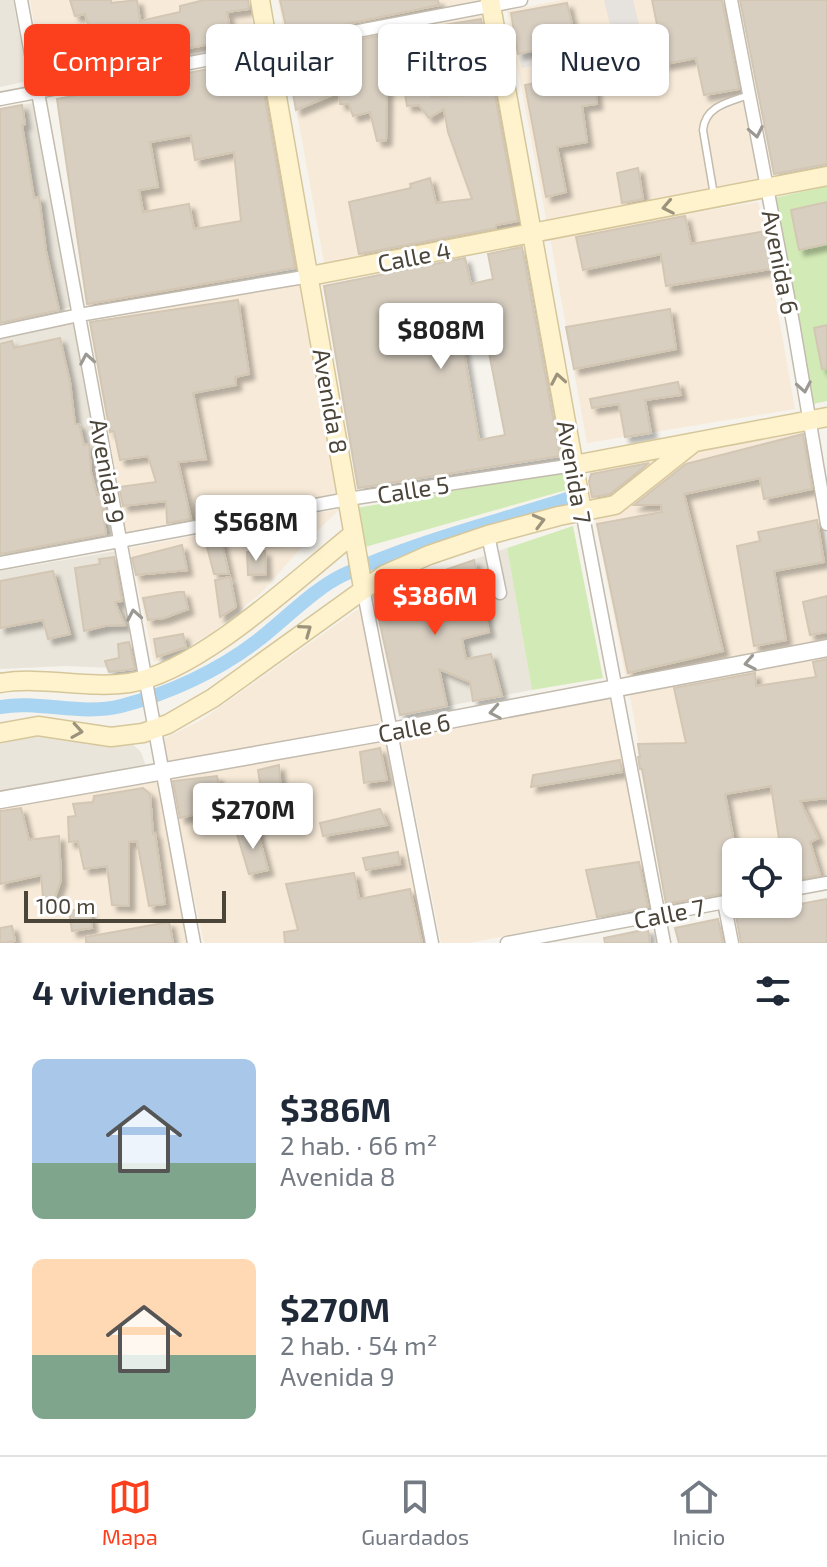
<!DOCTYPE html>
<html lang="es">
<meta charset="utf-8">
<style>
body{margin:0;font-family:"Exo 2",sans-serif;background:#f6f6f7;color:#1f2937;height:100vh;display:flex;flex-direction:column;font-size:30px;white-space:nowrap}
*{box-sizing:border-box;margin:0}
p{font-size:26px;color:#747a83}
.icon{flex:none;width:44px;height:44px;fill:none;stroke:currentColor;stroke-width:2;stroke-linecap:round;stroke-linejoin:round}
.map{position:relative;height:943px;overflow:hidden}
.sheet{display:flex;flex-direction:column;background:#fff;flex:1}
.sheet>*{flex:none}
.hud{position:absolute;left:24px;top:24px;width:780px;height:72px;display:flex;gap:16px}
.controls{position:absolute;left:722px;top:838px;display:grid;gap:16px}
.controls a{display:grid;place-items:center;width:80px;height:80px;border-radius:12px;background:#fff;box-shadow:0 2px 6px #0004;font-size:40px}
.scale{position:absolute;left:24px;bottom:20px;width:202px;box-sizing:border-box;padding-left:8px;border:4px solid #4b4439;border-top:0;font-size:22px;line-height:28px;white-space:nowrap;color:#4b4439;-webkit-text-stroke:6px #fff;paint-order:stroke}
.price{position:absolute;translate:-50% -68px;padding:0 18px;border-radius:8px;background:#fff;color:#222;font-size:26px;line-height:52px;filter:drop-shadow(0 2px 4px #0008)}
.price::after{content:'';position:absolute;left:50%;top:48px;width:24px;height:18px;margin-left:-12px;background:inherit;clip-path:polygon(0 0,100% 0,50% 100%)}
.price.current{background:#fc3f1d;color:#fff}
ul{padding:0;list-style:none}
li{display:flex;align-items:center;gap:24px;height:200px;padding:0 32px}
li span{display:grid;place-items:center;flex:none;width:224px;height:160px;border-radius:12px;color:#555}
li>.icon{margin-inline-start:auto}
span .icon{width:96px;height:96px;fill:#fffc;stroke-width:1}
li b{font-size:34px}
h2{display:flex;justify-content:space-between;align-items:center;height:96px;padding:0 32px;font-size:34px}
.tag{padding:0 28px;border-radius:12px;background:#fff;box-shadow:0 2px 6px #0004;font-size:28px;line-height:72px}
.tag.current{background:#fc3f1d;color:#fff}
.menu{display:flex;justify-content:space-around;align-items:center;height:112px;border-top:2px solid #e0e1e3;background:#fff;font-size:22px;color:#747a83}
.menu a{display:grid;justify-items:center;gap:4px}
.menu .current{color:#fc3f1d}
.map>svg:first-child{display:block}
</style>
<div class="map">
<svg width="827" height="943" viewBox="0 0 827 943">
<defs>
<filter id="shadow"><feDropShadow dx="5.5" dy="5.5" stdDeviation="2" flood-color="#0004"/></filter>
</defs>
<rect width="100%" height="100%" fill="#f6f3ec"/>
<path fill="#eae5da" d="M0,0H13L28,81L0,87Z
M38,102L71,307L0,323V109Z
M73,323L113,534L0,555V338Z
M507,548L532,690L400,715L373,594Z
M116,551L136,669L65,666L0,669V571Z
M37,735L129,741L141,752L148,772L0,798V744Z"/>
<path fill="#f7ead8" d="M30,0H249L256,42L44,80Z
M278,0H492V2L285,37Z
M562,0H723L759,186L547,224L507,11Z
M495,13L534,227L325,268L286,52Z
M262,59L297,268L88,309L57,99Z
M758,202L766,231L775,296L795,409L587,443L550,237Z
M304,283L341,498L126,535L89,322Z
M808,429L827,554V642L627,684L588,483L593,469Z
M340,509L311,537L261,593L212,633L173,655L154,662L130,548Z
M364,605L387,726L166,763L163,739L200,721Z
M827,655V875L788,882V852H736V892L669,905L629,692Z
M609,696L652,907L469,943H441L400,735Z
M390,740L428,943H204L168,776Z
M157,778L191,943H0V805Z"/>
<path fill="#e6e2dd" d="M604,0H633L649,67L622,73Z
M586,39L593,72L556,79L553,62L522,68L518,54Z"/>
<path fill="#d2eab5" d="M827,186V401L813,404L774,198Z
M564,471L570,489L365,547L357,508Z
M573,526L603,678L532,690L507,548Z"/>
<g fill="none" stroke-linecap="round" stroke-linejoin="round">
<path stroke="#a9d4f2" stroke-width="14" d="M0,707C39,700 81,716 121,706C168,694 218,671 257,641C282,622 315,588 343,575C414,542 493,523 567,499"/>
</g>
<path fill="#d8cfc1" stroke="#d3c7b4" stroke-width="2" fill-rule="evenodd" filter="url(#shadow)" d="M70,0H111V3L137,0L140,21L180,12V6L204,0H248L249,9L227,12L232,40L82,68L79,51L95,48L85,14L75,16Z
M280,0H438L439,5L317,30L316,26L287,31Z
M652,0H722L739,89L704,95L696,58L665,64Z
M740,0H827V164L774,174Z
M567,3L576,41L518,54L511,13Z
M481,19L518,221L496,225V228L359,254L349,202L411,188L410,184L430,178L436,203L472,199L448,132L444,109L429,118L419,105L407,106L395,33ZM447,70L477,95L431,97L426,75Z
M388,34L386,140L377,141L370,112L353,116L349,104H340L339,92L296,110L291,82L336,74L333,53L321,55L320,47Z
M258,59L295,268L87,304L57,99ZM191,135L195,160L234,152L241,221L194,229L189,204L143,212L139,190L158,187L150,142Z
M593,72L597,104L582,106L587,142L557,147L566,192L546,197L525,85Z
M22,105L25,124L22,125L34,198L39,197L46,251L59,310L0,323V109Z
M638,168L643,199L622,203L617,173Z
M827,202V244L799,250L791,210Z
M685,216L691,244L766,231L771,269L666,286L661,254L583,270L576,237Z
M522,247L560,456L358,488L324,286L465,258L471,284L493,279L488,254ZM456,307L465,341L486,337L505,435L479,440L462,340L438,344L430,310Z
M238,300L249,374L235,377L236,385L193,393L206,459L178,462L191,519L167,523L166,501L123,506L119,487L156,482L148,456L120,460L114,431L110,432L90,322Z
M670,309L676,349L574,369L566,327Z
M827,325V368L822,369L814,328Z
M60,338L70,382L75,424H79L84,445L89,444L91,472L97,495L102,494L105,509H102L106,534L0,554V344L12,341L14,348Z
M678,382L681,395L645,400L651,433L625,437L619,404L592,408L590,399Z
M803,434L812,489L764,499L760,478L684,494L723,651L628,673L597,524L662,512L661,505H634L686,464Z
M649,463L610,494L592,497L589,481L591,474Z
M817,520L824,562L774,571L786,640L754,646L737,546L760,541L758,532Z
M278,525L279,538L263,540L261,526Z
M221,540L229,574H214L206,543Z
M182,545L187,570L136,575L132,558Z
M265,551L266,574L248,575L247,552Z
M114,557L122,601L115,602L125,625L105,626L84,631L75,568L100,564L99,559Z
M474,560L489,632L462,639L466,659L491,654L502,696L473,701L470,682L439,669L447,706L400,715L374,597L381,592Z
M53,571L70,634L48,639L43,620L0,628V581Z
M230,577L236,607L220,617L215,580Z
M178,592H184L188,609L164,618L148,620L143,598Z
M827,596V632L810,635L803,602Z
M183,634L186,647L157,657L154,639Z
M129,642L135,669L109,672L105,661L119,658L118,644Z
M827,659V798L800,801L818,838L810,842L820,875L788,881V852H781L771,786L725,794L736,853V891L666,904L642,769H640L638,757H640L638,744L686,743L674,688L755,673L756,686L816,677L813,662Z
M380,748L387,780L364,783L360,752Z
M620,760L622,772L531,787L533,775Z
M279,765L281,792L262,795L258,770Z
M217,776L224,807L180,818L173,781Z
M143,788L150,794L153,834L155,833L165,904L149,906L137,841L129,842V906L112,905L107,866L84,869L78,841L69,842L68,817L76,816L73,804L93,802L94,796Z
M266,798L270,824L259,826L250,801Z
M21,808L29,840L59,836L61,880L55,897H43L41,875L0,884V811Z
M380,809L387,825L323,836L320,823Z
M256,826L268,870L249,874L237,834Z
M398,852L400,864L366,870L363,858Z
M639,862L648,907L597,917L586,870Z
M354,873L359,899L410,889L422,943H285L284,932L298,930L286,884Z
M827,899V943H741L736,916Z
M89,908L92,928L72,931L69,911Z
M718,919L723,943H679L675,928Z
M169,922L173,943H86V937Z
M12,926L15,941L0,943V928Z
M648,929L650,943H605L604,938Z"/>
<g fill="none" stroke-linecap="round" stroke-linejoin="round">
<g stroke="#c2bbae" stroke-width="9">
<path id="service" d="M714,195L703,130C705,106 729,102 749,95"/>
</g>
<g stroke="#c2bbae" stroke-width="15">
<path id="minor" d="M21,0L194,943
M731,0L793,323L827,524
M0,99L521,0
M0,332L79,315L310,276
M582,511L664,943
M488,535L500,593
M0,563L348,499L574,465
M363,588L432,943
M788,890L827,883
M724,902L732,943
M507,943L736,900"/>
</g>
<g stroke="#c2bbae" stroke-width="19">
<path id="tertiary" d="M0,800L391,731L827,648"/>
</g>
<g stroke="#d6c79b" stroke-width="21">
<path id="secondary" d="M260,0L363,588
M490,0L582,511
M310,276L827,176
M574,465L827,417
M0,683C43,676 86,689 129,683C199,672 297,579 353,534
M0,733L38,726L111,737L143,733L168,724L213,698L384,575L429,555L488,535L559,516L615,505L692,444"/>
</g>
<use href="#service" stroke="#fff" stroke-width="6"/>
<use href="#minor" stroke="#fff" stroke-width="12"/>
<use href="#tertiary" stroke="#fff" stroke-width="16"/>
<use href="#secondary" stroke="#fff3cd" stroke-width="18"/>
</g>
<defs><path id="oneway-chevron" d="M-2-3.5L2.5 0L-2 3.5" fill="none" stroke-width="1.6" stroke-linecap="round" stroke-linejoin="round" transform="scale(2)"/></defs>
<g stroke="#9c9892">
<use href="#oneway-chevron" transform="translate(756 132) rotate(79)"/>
<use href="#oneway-chevron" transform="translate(87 359) rotate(-100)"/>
<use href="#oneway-chevron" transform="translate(804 387) rotate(80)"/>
<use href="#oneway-chevron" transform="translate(134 615) rotate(-100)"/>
<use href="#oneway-chevron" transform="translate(750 663) rotate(169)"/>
<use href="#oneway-chevron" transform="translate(495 712) rotate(170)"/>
</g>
<g stroke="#9c937c">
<use href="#oneway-chevron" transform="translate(668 207) rotate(169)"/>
<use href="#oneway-chevron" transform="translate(558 379) rotate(-100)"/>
<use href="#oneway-chevron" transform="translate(539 521) rotate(-15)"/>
<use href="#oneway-chevron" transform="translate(306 630) rotate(-36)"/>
<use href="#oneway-chevron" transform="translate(77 731) rotate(9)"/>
</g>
<g text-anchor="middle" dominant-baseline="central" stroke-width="6" stroke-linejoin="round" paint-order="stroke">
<g font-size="24" fill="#4b4439" stroke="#fff">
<text transform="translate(414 256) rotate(-11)">Calle 4</text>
<text transform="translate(781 262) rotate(79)">Avenida 6</text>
<text transform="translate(331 401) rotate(80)">Avenida 8</text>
<text transform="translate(108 471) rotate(80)">Avenida 9</text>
<text transform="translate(575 472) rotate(80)">Avenida 7</text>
<text transform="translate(413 489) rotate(-9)">Calle 5</text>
<text transform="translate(414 727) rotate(-10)">Calle 6</text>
<text transform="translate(669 913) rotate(-11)">Calle 7</text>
</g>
</g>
</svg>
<div class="controls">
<a><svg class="icon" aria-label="locate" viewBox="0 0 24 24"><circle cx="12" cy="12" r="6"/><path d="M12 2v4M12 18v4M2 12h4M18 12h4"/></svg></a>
</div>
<div class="scale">100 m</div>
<b class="price" style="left:441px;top:371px">$808M</b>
<b class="price" style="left:256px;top:563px">$568M</b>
<b class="price current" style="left:435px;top:637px">$386M</b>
<b class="price" style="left:253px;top:851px">$270M</b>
<div class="hud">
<a class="tag current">Comprar</a>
<a class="tag">Alquilar</a>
<a class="tag">Filtros</a>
<a class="tag">Nuevo</a>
</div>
</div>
<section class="sheet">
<h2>4 viviendas<svg class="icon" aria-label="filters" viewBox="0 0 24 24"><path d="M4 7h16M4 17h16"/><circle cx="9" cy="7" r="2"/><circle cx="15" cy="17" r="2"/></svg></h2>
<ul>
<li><span style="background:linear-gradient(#a9c7e8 65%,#7fa58c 0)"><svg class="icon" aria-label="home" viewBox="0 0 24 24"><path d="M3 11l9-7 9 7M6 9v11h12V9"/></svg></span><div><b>$386M</b><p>2 hab. · 66 m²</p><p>Avenida 8</p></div></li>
<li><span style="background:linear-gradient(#ffd9b3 60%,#7fa58c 0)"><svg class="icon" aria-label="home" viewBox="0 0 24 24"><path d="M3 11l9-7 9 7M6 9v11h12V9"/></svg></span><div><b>$270M</b><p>2 hab. · 54 m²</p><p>Avenida 9</p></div></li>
</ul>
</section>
<nav class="menu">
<a class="current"><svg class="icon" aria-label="map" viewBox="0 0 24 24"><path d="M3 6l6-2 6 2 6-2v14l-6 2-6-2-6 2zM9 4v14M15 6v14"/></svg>Mapa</a>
<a><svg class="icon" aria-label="saved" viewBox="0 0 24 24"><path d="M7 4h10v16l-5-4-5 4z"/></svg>Guardados</a>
<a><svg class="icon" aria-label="home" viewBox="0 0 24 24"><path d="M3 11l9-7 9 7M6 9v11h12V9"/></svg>Inicio</a>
</nav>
